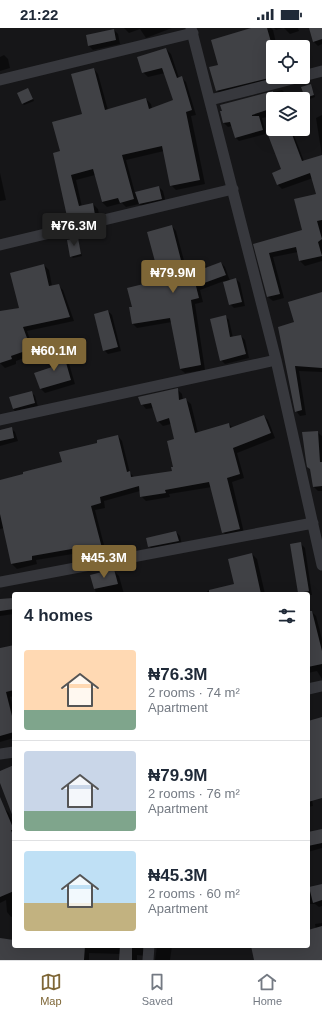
<!DOCTYPE html>
<meta charset="utf-8">
<style>
body{margin:0;font-family:Helvetica,sans-serif;background:#f6f6f7;color:#1f2937;height:100vh;display:flex;flex-direction:column;font-size:15px;white-space:nowrap}
*{box-sizing:border-box;margin:0}
p{font-size:13px;color:#747a83}
.icon{flex:none;width:22px;height:22px;fill:none;stroke:currentColor;stroke-width:2;stroke-linecap:round;stroke-linejoin:round}
.map{position:relative;flex:1;overflow:hidden}
.sheet{position:absolute;left:12px;top:564px;width:298px;height:356px;display:flex;flex-direction:column;background:#fff;border-radius:4px;box-shadow:0 4px 16px #0002}
.sheet>*{flex:none}
.buttons{position:absolute;left:266px;top:12px;display:grid;gap:8px}
.buttons a{display:grid;place-items:center;width:44px;height:44px;border-radius:4px;background:#fff;box-shadow:0 4px 16px #0002;font-size:20px}
.price{position:absolute;translate:-50% -34px;padding:0 9px;border-radius:4px;background:#7e6636;color:#fff;font-size:13px;line-height:26px;filter:drop-shadow(0 1px 2px #0008)}
.price::after{content:'';position:absolute;left:50%;top:24px;width:12px;height:9px;margin-left:-6px;background:inherit;clip-path:polygon(0 0,100% 0,50% 100%)}
.price.current{background:#222;color:#fff}
ul{padding:0;list-style:none}
li{display:flex;align-items:center;gap:12px;height:100px;padding:0 12px}
li+li{border-top:1px solid #e0e1e3}
li span{display:grid;place-items:center;flex:none;width:112px;height:80px;border-radius:4px;color:#555}
li>.icon{margin-inline-start:auto}
span .icon{width:48px;height:48px;fill:#fffc;stroke-width:1}
li b{font-size:17px}
h2{display:flex;justify-content:space-between;align-items:center;height:48px;padding:0 12px;font-size:17px}
.status{display:flex;justify-content:space-between;align-items:center;height:28px;padding:0 20px;background:#fff;direction:ltr}
.status svg{height:11px;fill:currentColor}
.tab-bar{display:flex;justify-content:space-around;align-items:center;height:56px;border-top:1px solid #e0e1e3;background:#fff;font-size:11px;color:#747a83}
.tab-bar a{display:grid;justify-items:center;gap:2px}
.tab-bar .current{color:#7e6636}
.map>svg:first-child{display:block}
</style>
<div class="status"><b>21:22</b><svg viewBox="0 0 49 12"><path d="M0 12V9h3v3zM5 12V6h3v6zM10 12V3h3v9zM15 12V0h3v12zM26 1h20v11H26zM47 4h2v5h-2z"/></svg></div>
<div class="map">
<svg width="322" height="932" viewBox="0 0 322 932">
<rect width="100%" height="100%" fill="#161618"/>
<path fill="#0007" d="M124,0H172L146,10L140,1L129,5Z
M255,0H271L273,2L277,19H273V49H283L223,69L217,63Z
M274,0H283L276,2Z
M284,0H298L299,3L290,6Z
M322,1V16L318,18L314,14Z
M114,2L118,6L120,16L93,22L89,18Z
M166,21L171,26L179,50L181,49L186,54L196,87L191,88L205,156L176,162L171,157L164,123L126,132L135,165L159,159L163,163L166,175L144,180L139,176L126,179L122,175L107,179L102,174L95,147L76,152L82,179L93,176L98,181L100,192L74,197L69,192L61,124L83,86L94,41L98,46L108,82L146,71L151,76L152,81L174,73L165,45L148,49L143,44Z
M4,27L8,31L10,40L0,43V29Z
M311,57L315,69L307,72L303,59Z
M282,62L286,66L287,71H273V88L262,90L266,106L239,113L235,109L232,98L228,99L224,95L221,84L224,83L222,77Z
M29,63L34,73L24,77L23,76Z
M322,87V233L305,238L300,233L298,224L273,229L284,270L273,273L268,269L255,217L303,203L317,166L313,150L282,161L278,157L283,142L287,101H290L293,105L304,133L322,128L316,90Z
M0,145L6,172L0,173Z
M172,198L176,203L186,240L202,234L208,240L221,235L225,239L230,253L236,251L240,255L245,278L234,280L230,276L224,253L200,262L203,274L195,276L205,342L185,345L180,341L172,294L137,300L133,296L130,280H133L161,252Z
M77,211L82,228L73,230L71,228Z
M44,237L49,242L52,258L58,257L63,262L74,293L27,303L35,326L16,333V336L5,340L0,335V284L20,280Z
M322,265V344L299,343L306,387L300,388L296,383L279,299L295,295Z
M108,283L112,287L121,323L108,326L104,322Z
M225,288L229,292L233,310L241,308L245,312L249,330L225,336L221,332Z
M63,325L67,329L75,356L45,365L41,361Z
M178,362L182,366L183,372H186L191,376L198,405L229,396L233,400L264,388L268,392L275,410L237,425L244,450L232,454L244,505L228,509L223,504L212,459L169,466L170,469L146,473L141,468L140,463L104,473L105,480L95,482L106,525L90,529L85,524L36,532L37,536L17,541L12,536L4,500L0,501V453L63,435L118,408L122,413L130,445L134,449L173,444L175,440V411L171,396L163,398L158,393L154,380L146,381L142,376Z
M31,364L35,368L38,379L17,385L13,381Z
M11,400L15,404L18,413L0,418V403Z
M317,404L322,408V463H318L314,459Z
M176,504L180,508L182,517L153,522L149,518Z
M301,516L305,520L312,567H308L298,564Z
M252,526L257,531L265,566H208L207,563L235,557Z
M114,543L119,548L124,566H96L92,548Z
M12,571L14,572V586L0,588V572Z
M311,583L316,588L322,611V651L317,643L308,645V584Z
M14,617V668L10,669L14,684V710L0,714V620Z
M322,690V763L311,765L313,778L308,779V694Z
M4,780L9,785L14,798V888L11,889L7,884L6,872L0,875V782Z
M322,802V820L308,824V805Z
M322,857V878L319,879L315,876H308V860Z
M322,895V932H255L252,918H308V903L316,901L315,896Z
M0,911L14,912V918H140L147,924V928L137,927V932H120V926L89,925V932H0Z
M157,918H172L170,932H155Z"/>
<path fill="#404145" d="M251,0H267L273,21V49L216,63L209,39L218,37L211,12Z
M309,0H322V11L313,14Z
M114,1L116,12L88,18L86,7Z
M166,20L177,50L182,48L192,82L186,84L200,152L170,158L162,118L122,127L134,171L120,175L118,170L102,174L93,141L71,147L79,178L93,175L95,187L68,193L53,125L60,123L52,94L82,86L71,46L94,40L105,82L146,70L149,81L173,72L162,40L142,45L137,29Z
M311,56L314,67L305,70L301,59Z
M28,60L33,71L22,76L17,65Z
M273,63V80L252,87V88H259L263,102L235,110L230,94L223,95L220,83H222L220,77Z
M284,101H290L302,133L322,127V192L317,193L322,211L318,214L322,228L299,233L296,219L269,225L280,266L267,269L253,216L302,202L294,171L316,166L310,145L277,157L272,145L281,141L268,107Z
M159,158L162,171L139,176L135,164Z
M172,197L183,240L203,233L205,240L221,234L226,247L196,258L199,270L191,272L201,337L180,341L170,290L132,296L129,279H132L127,260L160,252L147,204Z
M78,210L81,226L70,229L67,212Z
M44,236L49,258L59,256L70,289L23,299L31,321L11,328L12,331L0,335V283L19,280L10,245Z
M236,250L242,274L229,277L223,254Z
M322,264V340L295,338L302,382L295,384L278,299L294,294L288,274Z
M108,282L118,319L103,323L94,286Z
M226,287L230,309L241,307L246,326L220,333L210,291Z
M63,324L71,352L40,361L34,345L52,339L49,329Z
M178,360L179,372L186,370L195,405L229,395L230,400L264,387L271,405L233,420L240,446L227,450L240,501L222,505L209,454L165,462L166,465L140,469L139,458L100,469L101,475L91,478L102,520L84,525L83,519L32,528V532L11,536L0,486V452L23,446V444L62,434L59,424L97,415V412L118,407L127,444L130,443L131,449L172,443L171,439H173L167,413L174,411L169,390L157,394L151,375L141,377L138,369Z
M32,363L35,375L13,381L9,369Z
M12,399L14,410L0,413V402Z
M318,403L320,434H322V458L313,459L310,441L307,439L306,433L302,404Z
M176,503L179,513L148,519L146,510Z
M301,514L309,563L298,565L290,516Z
M252,525L261,566H209V562L234,556L228,531Z
M114,541L118,556L94,561L90,547Z
M13,570L14,581L0,583V571Z
M308,583H312L322,623V636L308,639Z
M14,617V662L6,664L14,696V704L0,708V620Z
M322,689V770L308,774V693Z
M14,737V789H13L0,755V743Z
M0,769L14,802H11L14,810V863L0,869Z
M322,801V815L308,818V804Z
M322,856V872L313,875L309,859Z
M322,898V932H254L251,918H308V902Z
M0,910L14,912V918H85L84,932H0Z
M120,918H132V932H119Z"/>
<g fill="none" stroke-linecap="round" stroke-linejoin="round">
<path stroke="#37383d" stroke-width="11" d="M191,0L276,332L322,537
M303,48L322,43
M0,52L193,5
M210,72L300,49
M0,217L233,161
M0,392L276,332
M0,554L313,495
M308,661L322,658
M0,726L14,724
M148,932L149,918"/>
</g>
</svg>
<div class="buttons">
<a><svg class="icon" aria-label="locate" viewBox="0 0 24 24"><circle cx="12" cy="12" r="6"/><path d="M12 2v4M12 18v4M2 12h4M18 12h4"/></svg></a>
<a><svg class="icon" aria-label="layers" viewBox="0 0 24 24"><path d="M12 4l9 5-9 5-9-5zM3 14l9 5 9-5"/></svg></a>
</div>
<b class="price current" style="left:74px;top:219px">₦76.3M</b>
<b class="price" style="left:173px;top:266px">₦79.9M</b>
<b class="price" style="left:54px;top:344px">₦60.1M</b>
<b class="price" style="left:104px;top:551px">₦45.3M</b>
<section class="sheet">
<h2>4 homes<svg class="icon" aria-label="filters" viewBox="0 0 24 24"><path d="M4 7h16M4 17h16"/><circle cx="9" cy="7" r="2"/><circle cx="15" cy="17" r="2"/></svg></h2>
<ul>
<li><span style="background:linear-gradient(#ffd9b3 75%,#7fa58c 0)"><svg class="icon" aria-label="home" viewBox="0 0 24 24"><path d="M3 11l9-7 9 7M6 9v11h12V9"/></svg></span><div><b>₦76.3M</b><p>2 rooms · 74 m²</p><p>Apartment</p></div></li>
<li><span style="background:linear-gradient(#c9d6e8 75%,#7fa58c 0)"><svg class="icon" aria-label="home" viewBox="0 0 24 24"><path d="M3 11l9-7 9 7M6 9v11h12V9"/></svg></span><div><b>₦79.9M</b><p>2 rooms · 76 m²</p><p>Apartment</p></div></li>
<li><span style="background:linear-gradient(#bfe0f5 65%,#c2b280 0)"><svg class="icon" aria-label="home" viewBox="0 0 24 24"><path d="M3 11l9-7 9 7M6 9v11h12V9"/></svg></span><div><b>₦45.3M</b><p>2 rooms · 60 m²</p><p>Apartment</p></div></li>
</ul>
</section>
</div>
<nav class="tab-bar">
<a class="current"><svg class="icon" aria-label="map" viewBox="0 0 24 24"><path d="M3 6l6-2 6 2 6-2v14l-6 2-6-2-6 2zM9 4v14M15 6v14"/></svg>Map</a>
<a><svg class="icon" aria-label="saved" viewBox="0 0 24 24"><path d="M7 4h10v16l-5-4-5 4z"/></svg>Saved</a>
<a><svg class="icon" aria-label="home" viewBox="0 0 24 24"><path d="M3 11l9-7 9 7M6 9v11h12V9"/></svg>Home</a>
</nav>
